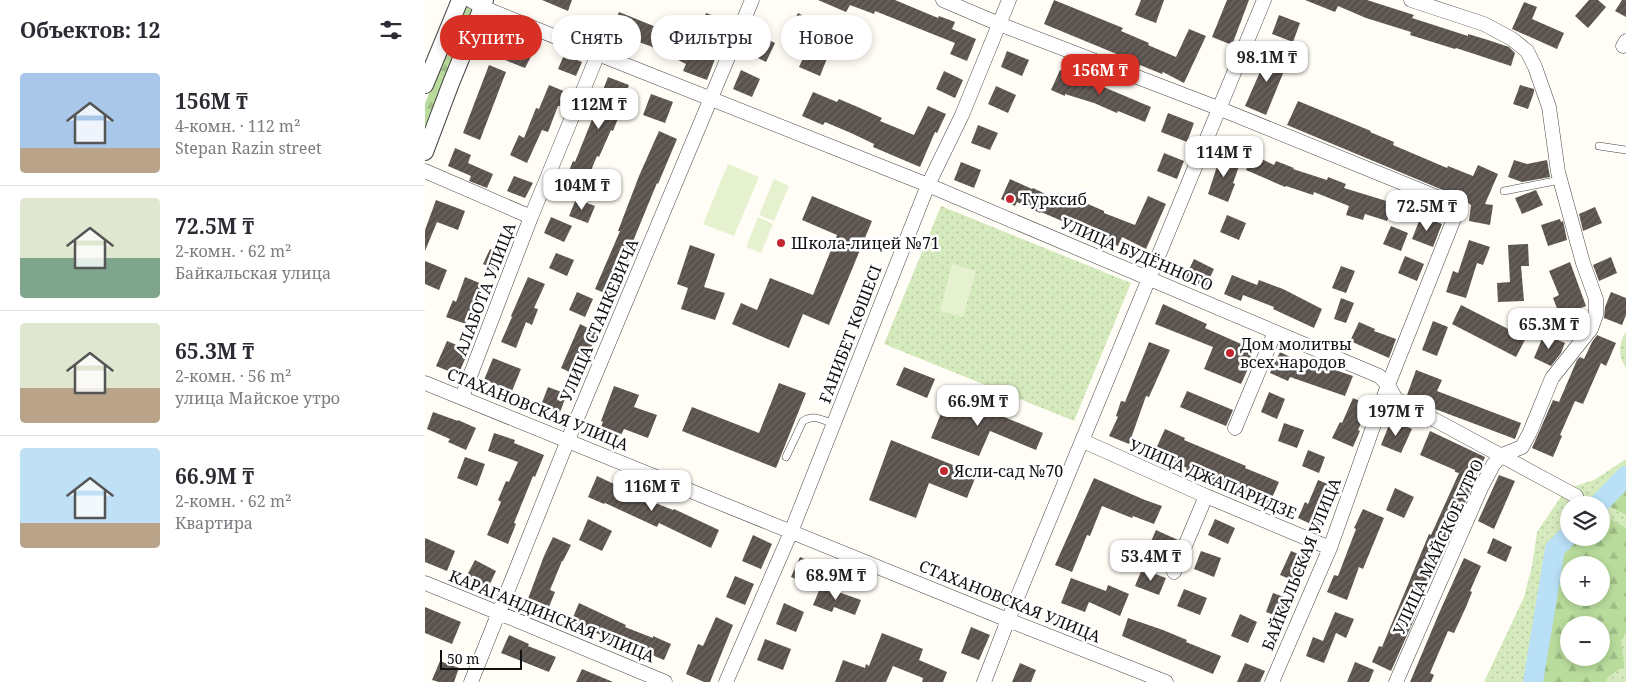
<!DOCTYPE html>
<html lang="ru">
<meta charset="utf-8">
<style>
body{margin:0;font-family:"Noto Serif",serif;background:#f2f2f3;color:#2b2b33;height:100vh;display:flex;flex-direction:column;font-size:19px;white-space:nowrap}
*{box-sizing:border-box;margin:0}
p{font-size:16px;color:#7c7c81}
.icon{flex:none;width:28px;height:28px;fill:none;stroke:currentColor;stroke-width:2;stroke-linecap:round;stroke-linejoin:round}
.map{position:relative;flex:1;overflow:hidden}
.details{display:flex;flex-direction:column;background:#fff;width:425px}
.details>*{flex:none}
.guide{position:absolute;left:15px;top:15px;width:475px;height:45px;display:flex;gap:10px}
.tools{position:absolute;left:1135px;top:496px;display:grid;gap:10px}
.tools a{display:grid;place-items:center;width:50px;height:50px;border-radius:50%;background:#fff;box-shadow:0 2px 8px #0003;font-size:25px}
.scale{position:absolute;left:15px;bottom:12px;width:82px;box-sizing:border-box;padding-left:5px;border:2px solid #111;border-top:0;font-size:14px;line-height:18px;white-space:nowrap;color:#111;-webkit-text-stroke:4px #fff;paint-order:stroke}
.price{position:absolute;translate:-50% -42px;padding:0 11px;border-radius:10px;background:#fff;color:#222;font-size:16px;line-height:32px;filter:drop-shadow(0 1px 2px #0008)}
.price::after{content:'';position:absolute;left:50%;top:30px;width:15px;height:11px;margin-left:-8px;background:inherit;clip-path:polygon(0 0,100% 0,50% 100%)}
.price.current{background:#d93025;color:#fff}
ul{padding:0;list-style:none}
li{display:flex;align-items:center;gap:15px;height:125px;padding:0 20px}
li+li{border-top:1px solid #e1e1e2}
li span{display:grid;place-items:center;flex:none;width:140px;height:100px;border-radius:5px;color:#555}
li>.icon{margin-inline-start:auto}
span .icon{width:60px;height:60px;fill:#fffc;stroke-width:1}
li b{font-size:21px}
h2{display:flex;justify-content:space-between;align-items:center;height:60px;padding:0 20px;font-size:21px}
.pill{padding:0 18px;border-radius:22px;background:#fff;box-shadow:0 2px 8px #0003;font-size:18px;line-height:45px}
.pill.current{background:#d93025;color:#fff}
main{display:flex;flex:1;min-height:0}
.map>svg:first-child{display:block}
</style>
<main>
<section class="details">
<h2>Объектов: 12<svg class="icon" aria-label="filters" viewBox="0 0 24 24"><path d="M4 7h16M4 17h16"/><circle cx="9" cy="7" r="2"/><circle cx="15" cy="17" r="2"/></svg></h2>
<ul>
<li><span style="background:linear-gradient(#a9c7e8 75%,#b9a48a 0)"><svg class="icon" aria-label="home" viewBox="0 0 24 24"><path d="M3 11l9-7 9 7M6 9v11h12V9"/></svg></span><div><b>156M ₸</b><p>4-комн. · 112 m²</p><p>Stepan Razin street</p></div></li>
<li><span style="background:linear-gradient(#dfe7d0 60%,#7fa58c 0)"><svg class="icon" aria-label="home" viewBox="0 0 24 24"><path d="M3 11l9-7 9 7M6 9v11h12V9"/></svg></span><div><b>72.5M ₸</b><p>2-комн. · 62 m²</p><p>Байкальская улица</p></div></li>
<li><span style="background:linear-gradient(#dfe7d0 65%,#b9a48a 0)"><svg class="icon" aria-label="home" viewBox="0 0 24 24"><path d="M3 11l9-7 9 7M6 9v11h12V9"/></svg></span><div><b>65.3M ₸</b><p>2-комн. · 56 m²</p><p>улица Майское утро</p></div></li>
<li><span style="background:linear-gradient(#bfe0f5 75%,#b9a48a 0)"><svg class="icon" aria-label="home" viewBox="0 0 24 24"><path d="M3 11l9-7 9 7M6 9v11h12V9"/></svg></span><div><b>66.9M ₸</b><p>2-комн. · 62 m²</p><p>Квартира</p></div></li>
</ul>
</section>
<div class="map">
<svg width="1201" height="682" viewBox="0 0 1201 682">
<defs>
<pattern id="grass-dots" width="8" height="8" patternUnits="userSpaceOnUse" patternTransform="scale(1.25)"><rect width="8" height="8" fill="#d5ebbd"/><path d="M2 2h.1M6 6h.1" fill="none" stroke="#b6c8a1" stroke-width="1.8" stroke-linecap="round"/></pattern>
<pattern id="forest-firs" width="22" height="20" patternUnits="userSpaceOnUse" patternTransform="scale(1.25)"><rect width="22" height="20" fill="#b9dc9c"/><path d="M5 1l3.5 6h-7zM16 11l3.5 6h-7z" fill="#9ebc85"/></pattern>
<pattern id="building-hatch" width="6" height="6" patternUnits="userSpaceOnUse" patternTransform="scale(1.25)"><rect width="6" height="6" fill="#5a524d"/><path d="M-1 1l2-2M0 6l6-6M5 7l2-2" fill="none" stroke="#6d6662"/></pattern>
</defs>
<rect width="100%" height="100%" fill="#fffdf5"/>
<path fill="url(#grass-dots)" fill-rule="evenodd" d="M516,206L706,283L649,421L459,344Z
M1201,331V368C1192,354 1194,345 1201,331Z
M1201,459V682H1059L1099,597L1107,566L1112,532L1141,489L1169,480ZM1144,505H1176V538H1144ZM1144,565H1176V598H1144ZM1144,625H1176V658H1144Z"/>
<path fill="url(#forest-firs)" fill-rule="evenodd" d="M39,3L51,9L0,137V104Z
M1201,485V515L1183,505Z
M1176,514L1201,528V633L1196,640L1199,666L1183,677L1180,682H1114L1135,554L1150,538H1176ZM1144,565H1176V598H1144ZM1144,625H1176V658H1144Z"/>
<path fill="#e6f2cf" d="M303,164L334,177L309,236L278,224Z
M349,179L364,186L349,221L334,215Z
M333,217L348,224L336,253L321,247Z
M527,264L551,271L538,317L515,311Z"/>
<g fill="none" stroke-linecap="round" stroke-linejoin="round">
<path stroke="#b9e0f7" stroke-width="20" d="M1173,505L1201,476
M1108,682L1130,549L1144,535"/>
</g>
<path fill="url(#building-hatch)" d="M117,0H147L143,11Z
M393,0H470L513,18L514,16L530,22L527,29L551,39L542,61L525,54L530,43L450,11L449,14L425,5L421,12Z
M629,0L698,28L696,31L724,43L723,45L751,57L764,29L781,36L759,83L738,72L737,74L715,65L714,68L693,59L694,55L619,24Z
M716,0H739L731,23L710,15Z
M802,0H824L807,45L787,37Z
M880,0H942L989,15L987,18L1043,36V34L1063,40L1084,47L1090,53L1086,66L1031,48L1030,49L985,35L986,32L941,18L913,6L910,12Z
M1164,0H1173L1181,7L1163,28L1150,16Z
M1197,0H1201V17L1190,11Z
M1099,2L1112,7L1107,19L1139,33L1132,49L1087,29Z
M194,12L231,27L259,40L256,46L290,59L282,80L258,71L261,64L225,46L202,38L200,42L185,36Z
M281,13L300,20L292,42L273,35Z
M373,13L391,22L383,40L364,31Z
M854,15L875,23L868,42L847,34Z
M332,34L350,43L341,62L323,53Z
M88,43L108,53L100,68L80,60Z
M385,43L405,51L395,76L374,67Z
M582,51L604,60L597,76L576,67Z
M841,51L863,61L841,115L820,106L835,72L833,71Z
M139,55L157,62L151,76L133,69Z
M64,65L81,72L55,140L38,133Z
M316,70L335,79L327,97L308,89Z
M635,70L660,81L681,88L726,107L720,122L693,111L692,113L669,103L640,94V96L626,90Z
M519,71L538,80L530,98L511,89Z
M183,77L204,85L192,115L194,116L188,131L186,130L174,157L172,156L160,185L141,178L148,161L150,162L166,122Z
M124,85L141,92L135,106H133L123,132L117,130L102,163L85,155L94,135L99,138L111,108L114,109Z
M1095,85L1109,89V92L1103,109L1088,104Z
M571,86L591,95L583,113L563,104Z
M388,92L412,102L414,99L435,108L457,118L455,121L489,135L503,106L521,114L512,133L510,132L495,167L448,147L449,144L426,133L400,122L398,125L377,116Z
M226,94L248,102L240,123L218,115Z
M873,101L946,131L945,132L969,142L968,145L1022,168L1023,166L1048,176L1053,165L1073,174L1060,204L1068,205L1065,225L1044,221L1046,205L1037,198L862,125Z
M743,113L769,123L762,142L736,132Z
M553,125L573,133L565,150L546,143Z
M234,131L252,139L233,184L232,183L204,251L207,253L200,268L198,267L187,296L170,289L195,231H193L214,176Z
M30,148L46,155L43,163L68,174L62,188L44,181L46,176L23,166Z
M739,153L759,161L752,179L732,171Z
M796,154L816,161L808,183L810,184L803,202L783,194Z
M828,155L849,165L851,161L869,168L868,169L902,180L903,177L921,184L919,188L968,203L962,221L940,214L938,220L921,215L924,206L889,192L888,195L861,186L860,187L821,170Z
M1089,160L1102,164L1122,160L1125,177L1097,182L1083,177Z
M536,162L556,170L549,188L529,180Z
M89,176L108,183L100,198L82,191Z
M585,179L607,189L608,188L635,201L637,195L663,205V204L679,211V213L710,225L723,196L741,204L721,249L697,237L693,246L679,240L681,237L645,221L644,224L616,212L615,213L592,202L590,206L576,199Z
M1111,190L1118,205L1097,214L1090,198Z
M387,196L447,221L404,325L378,314L364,348L307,324L316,303L332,310L345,278L388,295L412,235L377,220Z
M151,199L170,206L163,223L144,216Z
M11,200L40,211L33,230L12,222L0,251V230Z
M1170,207L1177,223L1158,231L1154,214Z
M802,215L821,223L814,240L795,232Z
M996,216L1017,224L1008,247L987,239Z
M126,217L147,226L139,242L119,233Z
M1135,219L1136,222L1138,221L1142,240L1123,246L1116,225Z
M966,226L983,233L976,251L958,244Z
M1044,240L1065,247L1058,265L1052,263L1041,298L1021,292L1028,271L1033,273Z
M1103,244L1104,266H1096L1099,301L1073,302L1072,283L1085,282L1083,245Z
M265,245L290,254L279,287L300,293L290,320L256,309L263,288L252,284Z
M65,249L80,256L73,271L58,264Z
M131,253L149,260L142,276L124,268Z
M980,256L999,264L992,281L973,273Z
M1186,257L1192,273L1174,281L1168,265Z
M769,259L789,269L780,288L760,278Z
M0,261L22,270L14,290L0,284Z
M1145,262L1161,306L1135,316L1128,298L1134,295L1124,271Z
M916,266L930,271L921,293L907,288Z
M807,275L832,285L834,280L858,289L897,309L889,328L848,309L849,307L818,295L816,301L799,294Z
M40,277L57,284L41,324L21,317L28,300L31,302Z
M103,277L120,284L109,308L113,309L107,325L101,322L91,348L76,342L87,317L86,316Z
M152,292L168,299L160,317L144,310Z
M1186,292L1201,298V315L1197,325L1179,318L1180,307Z
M916,298L929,303L921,323L909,319Z
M738,304L782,324L780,328L823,347L827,360L816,384L779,369L788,347L730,324Z
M1036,305L1101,338L1091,357L1027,324Z
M1008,321L1023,327L1012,356L997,350Z
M934,322L950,329L949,331L971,339L964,358L925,341Z
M155,324L173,333L153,376L136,368Z
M1119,334L1140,343L1136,353L1126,366L1109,358Z
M1172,335L1191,343L1181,366L1176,363L1158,404L1150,401L1135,435L1137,436L1128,457L1107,448L1128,400L1134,402L1152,360L1155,357L1159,359L1167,342Z
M22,341L44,350L33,375L11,366Z
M724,342L745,350L724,397L721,396L704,444L684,436L693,417L691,416L696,401L700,402Z
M855,352L882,365L883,361L928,376L920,396L865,377L863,381L845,373Z
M68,358L96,369L87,391L59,380Z
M479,367L510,379L502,398L471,385Z
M991,370L1017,380L1012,391L1096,423L1090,439L1002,406L982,395Z
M354,383L381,393L351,468L257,431L267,407L334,433Z
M189,386L214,395L209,407L232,415L223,438L199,429L192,443L173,433L178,422L176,421Z
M123,387L142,394L135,412L116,405Z
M762,391L808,410L801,426L755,407Z
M844,392L860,399L852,419L836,412Z
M524,394L618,433L611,450L565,431L554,456L506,438Z
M928,398L944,405L933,430L935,431L928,447L907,438L915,422L917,423Z
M8,412L33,421V420L51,428L41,450L23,442L25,439L2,429Z
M966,420L987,429L976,453L956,445Z
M859,423L879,430L872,448L853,441Z
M740,429L760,438L759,440L821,466L820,468L854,482L843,507L823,498V496L761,470L762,468L729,453Z
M1005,431L1060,457L1015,560L1013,559L988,622L966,671L947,662L954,646L957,647L1004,534L1006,535L1034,473L1030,472V470L995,455Z
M69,433L90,440L89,443L119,455L110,477L108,476L89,523L91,524L83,544L62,535L76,502L73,500L81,481L84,482L93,462L63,451Z
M466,440L528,465L527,467L551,476L542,498L504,483L491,518L444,500Z
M883,450L900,457L894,473L877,466Z
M40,457L60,464L52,486L32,478Z
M1074,475L1090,481L1069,529L1053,521Z
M172,476L223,500L248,510L249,509L294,530L286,548L234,523L232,527L180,503L179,504L163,497Z
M669,478L720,500L737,506L729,524L708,516L707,518L677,506L665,536L662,535L647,572L630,565Z
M893,480L910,487L894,528L873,518L880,502L883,504Z
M970,488L989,497L979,518L961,510Z
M938,509L959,518L938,569L934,567L922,600L902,592L909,575L913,576L931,529L929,528Z
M163,519L187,531L177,551L154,540Z
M790,519L810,528L803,544L783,535Z
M731,530L753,540L744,558L723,548Z
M328,535L347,544L336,569L317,561Z
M128,537L146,545L138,561H137L125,590L130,592L122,612L101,604L119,556Z
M0,538L30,551L22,571L0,562Z
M1068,538L1087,547L1081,562L1062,553Z
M693,546L713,554L706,571L686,563Z
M776,551L796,558L789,577L769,569Z
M866,551L885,559L874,583L855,575Z
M375,557L394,565L386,585L366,577Z
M1039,558L1056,566L1045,591L1047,592L1041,607L1029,633L1023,631L1005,673L1009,675L1006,682H985L1015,611Z
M50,560L71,571L62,590L40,579Z
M717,569L741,578L734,595L710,586Z
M310,576L329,584L320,605L301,597Z
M646,578L681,591L683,585L704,594L695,616L664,602L660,612L636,603Z
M396,586L436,600L430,615L409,607L407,612L388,605Z
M759,589L782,598L775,615L752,606Z
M848,593L867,600L860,619L841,612Z
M154,603L201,625L200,627L228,638V636L246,644L239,660L215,650L214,653L191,644L175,636L176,635L146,622Z
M359,603L379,612L371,632L351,624Z
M0,607L36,622L27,644L0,633Z
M910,612L929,619L921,638L911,633L899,663L881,656L888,637L898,641Z
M815,614L832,622L823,643L806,636Z
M291,617L308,625L285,682H279L261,674L273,644L278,646Z
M703,618L738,630L762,640L761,642L796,656L788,674L697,636Z
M546,627L565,635L554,660L536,653Z
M457,633L498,649L494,660L522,672L518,682H497L498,678L468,666L461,682H410L418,660L440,668L441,664L444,666Z
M84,635L104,644L103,646L131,657L124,672L76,653Z
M340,639L366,649L358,670L332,660Z
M15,661L34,668L29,682H14L7,680Z
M930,662L949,670L944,682H922Z
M595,663L611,670L606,682H587Z
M820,663L840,671L835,682H812Z
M157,669L188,682H151Z"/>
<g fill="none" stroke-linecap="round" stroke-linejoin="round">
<g stroke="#444" stroke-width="8">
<path id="service" d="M1174,146L1201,150
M1079,191L1135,180
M361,457L378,421C389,414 397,420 409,424"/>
</g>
<g stroke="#444" stroke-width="15">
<path id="minor" d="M45,0L57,7L173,54L503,185L954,376L963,385L971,399L1151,496
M518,0L574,24L793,108L1034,206L963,385L905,548L847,682
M1198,46L1201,41
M0,171L106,217
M0,383L583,620L741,682
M37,397L106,217L173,54
M810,428L850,332
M658,441L781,496L905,548
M749,572L781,496
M0,583L74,613L240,682
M46,682L143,440L327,0
M301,682L366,532L503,185L537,115L584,0
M559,682L583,620L839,0
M971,682L1056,488L1068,465L1077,455L1097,447L1105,432L1127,378L1166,329L1171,315V299L1158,263L1133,172L1124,107L1110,67L1102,51L1087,39L1059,24L986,0"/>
</g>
<g stroke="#444" stroke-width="18">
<path id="tertiary" d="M0,85L35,0
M0,152L26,83L60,0"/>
</g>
<use href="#service" stroke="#fff" stroke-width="7"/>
<use href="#minor" stroke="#fff" stroke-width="14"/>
<use href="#tertiary" stroke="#fff" stroke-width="16"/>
</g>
<g fill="#c4262e" stroke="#fff" stroke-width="2">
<circle cx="585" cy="199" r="5"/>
<circle cx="356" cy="243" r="5"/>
<circle cx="805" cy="353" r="5"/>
<circle cx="519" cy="471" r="5"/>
</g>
<g text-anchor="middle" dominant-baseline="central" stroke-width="5" stroke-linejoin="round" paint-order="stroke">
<g font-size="16" fill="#111" stroke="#fff" text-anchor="start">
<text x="595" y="199">Турксиб</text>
<text x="366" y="243">Школа-лицей №71</text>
<text x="815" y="344">Дом молитвы<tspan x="815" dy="18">всех народов</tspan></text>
<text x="529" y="471">Ясли-сад №70</text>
</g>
<g font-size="16" fill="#111" stroke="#fff">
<text transform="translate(712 254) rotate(23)">УЛИЦА БУДЁННОГО</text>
<text transform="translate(60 289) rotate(-69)">АЛАБОТА УЛИЦА</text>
<text transform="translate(174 320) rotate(-67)">УЛИЦА СТАНКЕВИЧА</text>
<text transform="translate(425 334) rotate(-69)">ҒАНИБЕТ КӨШЕСІ</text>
<text transform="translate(113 409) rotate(22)">СТАХАНОВСКАЯ УЛИЦА</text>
<text transform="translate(788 479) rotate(23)">УЛИЦА ДЖАПАРИДЗЕ</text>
<text transform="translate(1013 547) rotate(-65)">УЛИЦА МАЙСКОЕ УТРО</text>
<text transform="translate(876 564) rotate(-68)">БАЙКАЛЬСКАЯ УЛИЦА</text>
<text transform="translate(585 601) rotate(22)">СТАХАНОВСКАЯ УЛИЦА</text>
<text transform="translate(127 616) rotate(22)">КАРАГАНДИНСКАЯ УЛИЦА</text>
</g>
</g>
</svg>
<div class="tools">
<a><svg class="icon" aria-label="layers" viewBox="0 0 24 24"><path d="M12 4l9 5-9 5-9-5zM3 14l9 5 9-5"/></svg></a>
<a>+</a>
<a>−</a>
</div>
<div class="scale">50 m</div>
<b class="price" style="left:842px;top:83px">98.1M ₸</b>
<b class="price current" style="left:675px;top:96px">156M ₸</b>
<b class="price" style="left:174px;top:130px">112M ₸</b>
<b class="price" style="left:799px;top:178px">114M ₸</b>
<b class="price" style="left:157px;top:211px">104M ₸</b>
<b class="price" style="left:1002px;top:232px">72.5M ₸</b>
<b class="price" style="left:1124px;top:350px">65.3M ₸</b>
<b class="price" style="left:553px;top:427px">66.9M ₸</b>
<b class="price" style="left:971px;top:437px">197M ₸</b>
<b class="price" style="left:227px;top:512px">116M ₸</b>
<b class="price" style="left:726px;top:582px">53.4M ₸</b>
<b class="price" style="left:411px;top:601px">68.9M ₸</b>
<div class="guide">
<a class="pill current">Купить</a>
<a class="pill">Снять</a>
<a class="pill">Фильтры</a>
<a class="pill">Новое</a>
</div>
</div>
</main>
